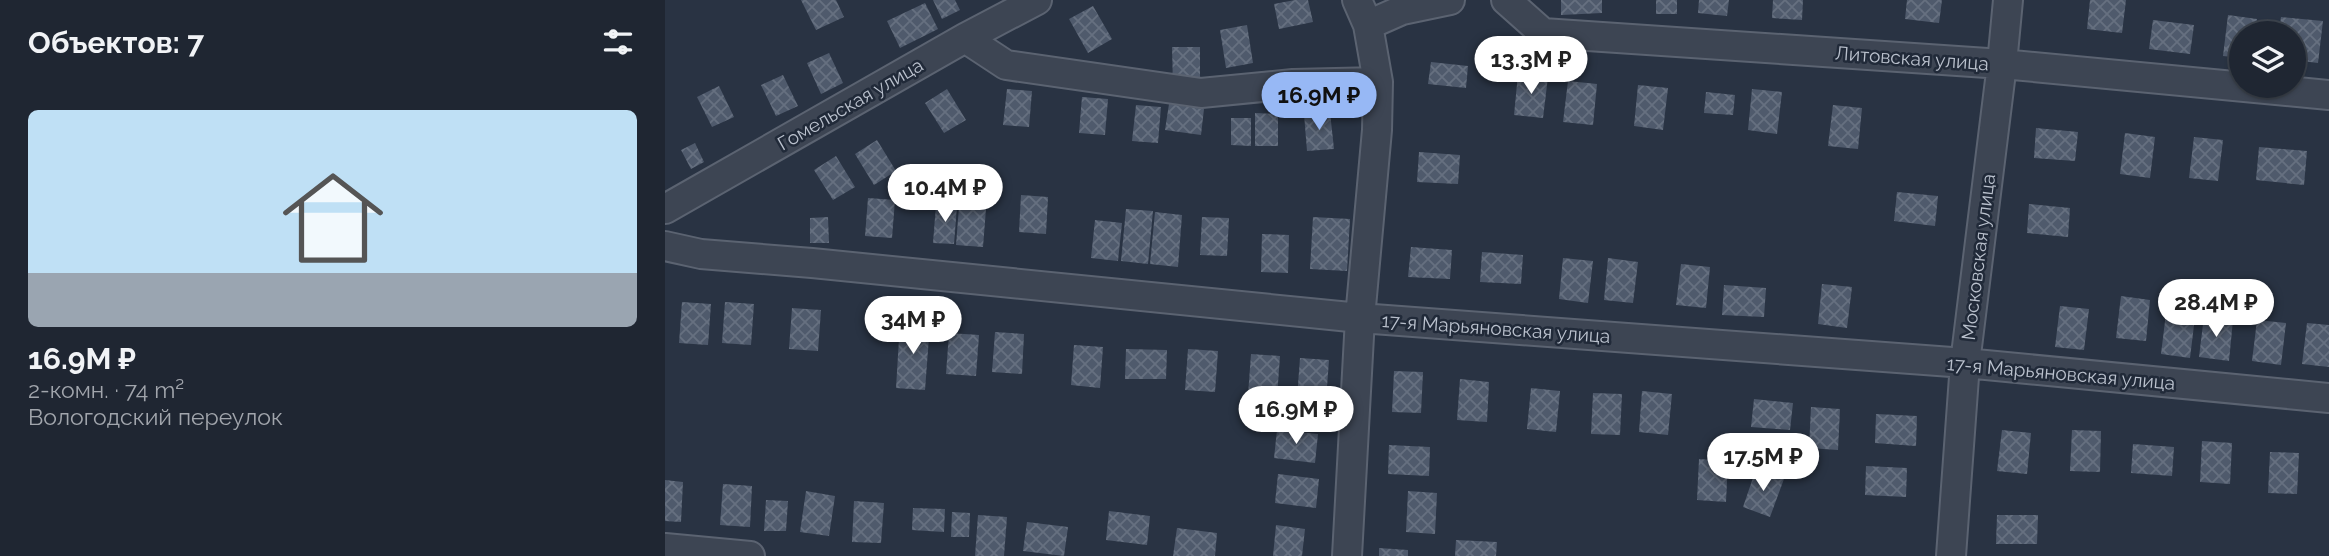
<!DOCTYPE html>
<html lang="ru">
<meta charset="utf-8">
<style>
body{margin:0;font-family:Raleway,sans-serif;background:#272e3a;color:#f1f3f6;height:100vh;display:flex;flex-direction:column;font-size:26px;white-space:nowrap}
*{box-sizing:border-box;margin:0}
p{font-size:23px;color:#a1a5ac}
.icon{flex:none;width:38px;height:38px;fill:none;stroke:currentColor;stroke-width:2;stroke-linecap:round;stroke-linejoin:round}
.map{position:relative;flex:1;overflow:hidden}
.side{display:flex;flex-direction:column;background:#1f2632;width:665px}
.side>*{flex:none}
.fabs{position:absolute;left:1564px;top:21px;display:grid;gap:14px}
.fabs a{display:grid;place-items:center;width:77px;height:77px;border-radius:50%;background:#1f2632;box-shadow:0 2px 5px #0004,0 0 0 2px #3c434d;font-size:35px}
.price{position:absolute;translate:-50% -60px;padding:0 16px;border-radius:24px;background:#fff;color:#222;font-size:23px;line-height:46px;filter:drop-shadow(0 2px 4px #0008)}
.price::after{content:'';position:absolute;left:50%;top:42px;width:21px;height:16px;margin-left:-10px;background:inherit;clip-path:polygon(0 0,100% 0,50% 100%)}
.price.selected{background:#97b8f5;color:#111}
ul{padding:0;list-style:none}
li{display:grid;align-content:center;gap:14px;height:371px;padding:0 28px}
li+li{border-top:2px solid #3c434d}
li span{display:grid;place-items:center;height:217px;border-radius:10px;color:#555}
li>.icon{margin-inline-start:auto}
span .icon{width:126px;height:126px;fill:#fffc;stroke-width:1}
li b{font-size:30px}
h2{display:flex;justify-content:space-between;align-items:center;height:84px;padding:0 28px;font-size:30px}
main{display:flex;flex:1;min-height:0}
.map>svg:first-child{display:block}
</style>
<main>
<section class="side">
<h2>Объектов: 7<svg class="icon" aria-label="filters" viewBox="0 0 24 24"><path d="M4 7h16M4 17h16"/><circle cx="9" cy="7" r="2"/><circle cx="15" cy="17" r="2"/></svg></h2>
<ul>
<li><span style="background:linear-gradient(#bfe0f5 75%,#9aa5b1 0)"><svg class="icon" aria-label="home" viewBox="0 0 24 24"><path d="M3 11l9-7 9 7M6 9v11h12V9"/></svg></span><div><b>16.9M ₽</b><p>2-комн. · 74 m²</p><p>Вологодский переулок</p></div></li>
</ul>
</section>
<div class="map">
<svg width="1664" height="556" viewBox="0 0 1664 556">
<defs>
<pattern id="building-cross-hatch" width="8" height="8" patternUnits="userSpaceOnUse" patternTransform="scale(1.75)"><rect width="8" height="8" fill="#4f5a6c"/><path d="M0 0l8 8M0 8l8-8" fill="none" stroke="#667080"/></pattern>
</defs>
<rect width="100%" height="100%" fill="#293343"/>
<path fill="url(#building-cross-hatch)" d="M136,0H171L179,17L151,30Z
M268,0H290L295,10L277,19Z
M630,0H643L648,22L614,29L609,4Z
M896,0H937V13L896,15Z
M991,0H1012V14H991Z
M1034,0H1064L1062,16L1033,13Z
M1108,0H1138L1137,20L1107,18Z
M1242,0H1277L1274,23L1240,19Z
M1425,0H1461L1457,33L1422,29Z
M260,3L273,29L235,48L222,21Z
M428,6L447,39L423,53L404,19Z
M1563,15L1592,19L1591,33H1577V58L1558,56Z
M1616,17L1658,21L1653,63L1629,60V33H1614Z
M1488,20L1529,25L1525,54L1484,49Z
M582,25L588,63L561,68L555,30Z
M507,47H535V85L508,86Z
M164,53L178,83L156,94L142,63Z
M766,62L803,66L801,88L763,84Z
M853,74L883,77L878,118L849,115Z
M118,75L133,106L111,116L96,85Z
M903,81L932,84L928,125L898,122Z
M973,85L1003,88L998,130L969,126Z
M54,86L69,117L47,127L32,97Z
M282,89L301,120L279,133L260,103Z
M342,89L367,91L364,127L338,125Z
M1087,89L1117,92L1112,134L1083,130Z
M1041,92L1070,95L1068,115L1039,113Z
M417,97L443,99L440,135L414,133Z
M504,104L539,109L536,135L500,130Z
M471,105L496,107L493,143L467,141Z
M1168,105L1197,108L1193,149L1163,146Z
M665,112L669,149L642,151L639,114Z
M590,113L613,114V146H590Z
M566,118H586V146L566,145Z
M1371,128L1413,132L1410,161L1369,158Z
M1460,133L1490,137L1485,178L1455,174Z
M1529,137L1558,140L1553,181L1524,178Z
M212,140L231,171L209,185L190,154Z
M30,143L39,162L26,169L16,150Z
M1594,147L1642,151L1639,185L1591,180Z
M754,152L795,155L793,184L752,182Z
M171,156L190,187L168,200L149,170Z
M1232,192L1273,196L1270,226L1229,221Z
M356,195L383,197L381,234L354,232Z
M203,198L230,200L227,238L200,236Z
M1364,204L1405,208L1403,237L1362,233Z
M271,205L292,206L289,244L268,243Z
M294,207L321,209L318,247L291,245Z
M461,209L488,211L483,264L456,261Z
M490,212L517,215L513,267L485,264Z
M163,217L164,243H145V218Z
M537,217L564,218L562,256L535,255Z
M648,217L685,219L682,271L645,269Z
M430,220L457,223L453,261L426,258Z
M597,234L624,235L623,273L596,272Z
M746,247L787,250L785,279L743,277Z
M817,252L858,255L856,284L815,282Z
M898,258L928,261L923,303L894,299Z
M943,258L973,262L968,303L939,300Z
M1016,264L1045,267L1041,308L1011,305Z
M1157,284L1187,287L1182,328L1153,324Z
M1059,285L1101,288L1099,317L1057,315Z
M1456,296L1485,300L1481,341L1451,338Z
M17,302L46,304L43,345L14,343Z
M60,302L89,304L86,345L57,343Z
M1395,306L1424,309L1419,350L1390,347Z
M127,308L156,310L153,351L124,349Z
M1501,313L1530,317L1525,358L1496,354Z
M1539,316L1568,320L1564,361L1534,357Z
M1592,320L1621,323L1616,365L1587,361Z
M235,322L265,324L260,390L231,388Z
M1642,323L1664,325V367L1637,364Z
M330,332L359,334L357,374L327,372Z
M284,333L314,335L311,376L281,374Z
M409,345L438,347L435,388L406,385Z
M461,349L502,350L501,379H460Z
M523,349L553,351L550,392L520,390Z
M586,354L615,356L612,397L583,395Z
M635,358L664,360L661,401L632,398Z
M729,371L758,372L756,413L727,412Z
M795,379L824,382L822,422L792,420Z
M866,388L895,391L891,432L862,429Z
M977,391L1007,394L1003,435L974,432Z
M928,393L957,394L955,435L926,434Z
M1089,399L1128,403L1125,430L1086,427Z
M1146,407L1175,409L1173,450L1144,448Z
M1211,414L1252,416L1251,446L1210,443Z
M612,430L653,434L650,463L609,458Z
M1337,430L1366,433L1362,474L1332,471Z
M1407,430L1436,431L1435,472L1405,471Z
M1537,441L1567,443L1565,484L1535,482Z
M1468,444L1509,447L1507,476L1466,473Z
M724,445L765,447L764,476L723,474Z
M1605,452L1634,453L1632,494L1603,493Z
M1034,459L1063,461L1061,502L1032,500Z
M1201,466L1242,468L1241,497L1200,495Z
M1091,469L1119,479L1105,517L1078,507Z
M613,474L654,479L651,508L610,503Z
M0,480L18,482L16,522L0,521Z
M58,484L87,486L85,527L55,525Z
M141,491L170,496L164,536L135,532Z
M743,491L772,493L770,534L741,532Z
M101,500L123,501L121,531H99Z
M189,501L219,503L216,543L187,542Z
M248,508L280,509L279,532L247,530Z
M444,511L485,516L482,545L441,540Z
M287,512L305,513L304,537H286Z
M313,515L342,517L339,556H310Z
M1332,515H1373L1372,544H1331Z
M362,522L403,527L399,556L358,551Z
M611,525L640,529L637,556H608Z
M512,528L552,533L550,556H508Z
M791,540L832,542L831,556H790Z
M714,548L743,550V556H714Z"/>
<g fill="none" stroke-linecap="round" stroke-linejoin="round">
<g stroke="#5b6371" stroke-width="32">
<path id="street" d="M841,0L878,33L1337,64L1664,95
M703,25L737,10L785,0
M300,38L341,65L536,93L628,84L713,82
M0,209L300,38L372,0
M0,246L36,254L147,263L695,318L1300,363L1664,398
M0,548L85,556
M682,556L695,318L712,130L713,82L703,25L692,0
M1286,556L1300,363L1337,64L1343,0"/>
</g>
<use href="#street" stroke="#3d4553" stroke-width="28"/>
</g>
<g text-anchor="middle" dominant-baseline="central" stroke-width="5" stroke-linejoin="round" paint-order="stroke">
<g font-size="19" fill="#bac1cd" stroke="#212a39">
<text transform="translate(1247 58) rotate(4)">Литовская улица</text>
<text transform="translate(185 104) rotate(-30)">Гомельская улица</text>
<text transform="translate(1313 257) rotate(-83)">Московская улица</text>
<text transform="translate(831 328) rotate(4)">17-я Марьяновская улица</text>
<text transform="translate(1396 373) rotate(5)">17-я Марьяновская улица</text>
</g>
</g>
</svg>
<div class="fabs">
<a><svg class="icon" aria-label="layers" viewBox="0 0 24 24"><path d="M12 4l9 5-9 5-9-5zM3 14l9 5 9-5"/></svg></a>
</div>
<b class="price" style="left:866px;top:96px">13.3M ₽</b>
<b class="price selected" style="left:654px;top:132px">16.9M ₽</b>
<b class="price" style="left:280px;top:224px">10.4M ₽</b>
<b class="price" style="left:1551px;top:339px">28.4M ₽</b>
<b class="price" style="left:248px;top:356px">34M ₽</b>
<b class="price" style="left:631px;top:446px">16.9M ₽</b>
<b class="price" style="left:1098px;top:493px">17.5M ₽</b>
</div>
</main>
